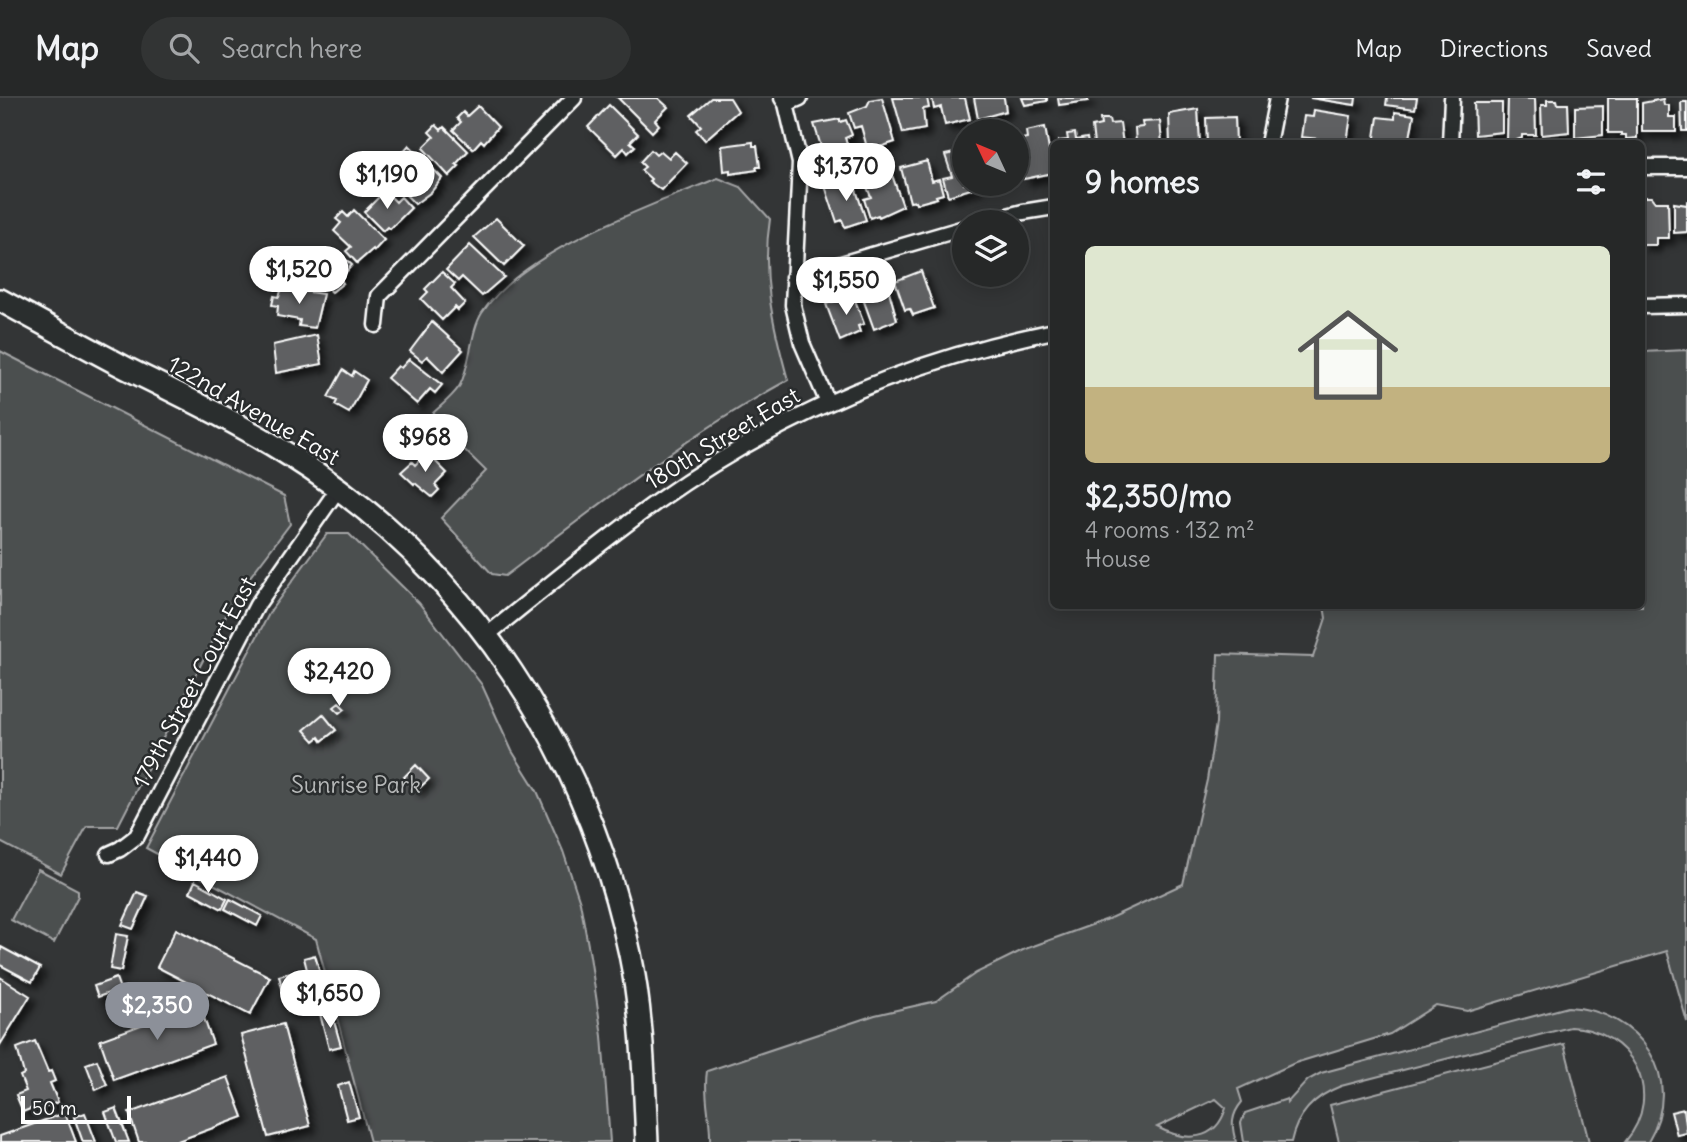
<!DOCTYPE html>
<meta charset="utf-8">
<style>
body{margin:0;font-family:Delius,sans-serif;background:#323434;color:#f1f3f6;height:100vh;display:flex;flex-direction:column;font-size:26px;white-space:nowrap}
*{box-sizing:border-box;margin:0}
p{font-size:23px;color:#a4a6a8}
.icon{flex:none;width:38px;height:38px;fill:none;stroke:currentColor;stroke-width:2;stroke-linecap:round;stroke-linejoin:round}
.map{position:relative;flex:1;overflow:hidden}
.drawer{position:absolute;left:1050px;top:42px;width:595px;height:469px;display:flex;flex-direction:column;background:#262828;border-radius:10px;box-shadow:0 4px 18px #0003,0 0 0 2px #424445}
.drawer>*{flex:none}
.needle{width:46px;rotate:314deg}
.controls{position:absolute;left:952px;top:21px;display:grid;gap:14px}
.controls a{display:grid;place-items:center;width:77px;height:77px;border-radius:50%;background:#262828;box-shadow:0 4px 18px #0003,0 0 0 2px #424445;font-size:35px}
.scale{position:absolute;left:21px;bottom:18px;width:110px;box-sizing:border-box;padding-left:7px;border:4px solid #fff;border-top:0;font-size:19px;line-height:24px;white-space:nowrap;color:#fff;-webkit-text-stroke:5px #2a2d2e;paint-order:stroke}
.price{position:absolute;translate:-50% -60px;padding:0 16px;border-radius:24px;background:#fff;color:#222;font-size:23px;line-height:46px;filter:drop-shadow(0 2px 4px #0008)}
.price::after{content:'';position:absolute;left:50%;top:42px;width:21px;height:16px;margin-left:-10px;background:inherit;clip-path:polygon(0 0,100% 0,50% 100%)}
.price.current{background:#8c9099;color:#fff}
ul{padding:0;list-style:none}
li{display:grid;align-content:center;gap:14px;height:371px;padding:0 35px}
li span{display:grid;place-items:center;height:217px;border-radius:10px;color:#555}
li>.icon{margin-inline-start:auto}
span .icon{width:126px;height:126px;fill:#fffc;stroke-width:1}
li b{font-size:30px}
h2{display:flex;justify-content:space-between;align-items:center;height:84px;padding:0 35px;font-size:30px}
header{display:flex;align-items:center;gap:42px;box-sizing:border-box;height:98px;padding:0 35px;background:#262828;border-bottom:2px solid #424445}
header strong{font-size:33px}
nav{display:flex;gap:38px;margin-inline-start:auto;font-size:24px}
.search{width:490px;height:63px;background:#323434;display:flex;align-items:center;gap:18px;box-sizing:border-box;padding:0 24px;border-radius:38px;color:#a4a6a8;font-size:26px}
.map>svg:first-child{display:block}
</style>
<header>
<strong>Map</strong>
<div class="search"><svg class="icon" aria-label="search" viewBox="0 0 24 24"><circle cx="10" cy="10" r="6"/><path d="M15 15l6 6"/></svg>Search here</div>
<nav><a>Map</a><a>Directions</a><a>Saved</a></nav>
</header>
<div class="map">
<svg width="1687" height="1044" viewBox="0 0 1687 1044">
<defs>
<filter id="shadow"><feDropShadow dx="6" dy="6" stdDeviation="3.5" flood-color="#0009"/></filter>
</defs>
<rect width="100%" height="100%" fill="#333536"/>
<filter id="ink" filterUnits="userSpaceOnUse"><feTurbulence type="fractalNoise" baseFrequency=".0143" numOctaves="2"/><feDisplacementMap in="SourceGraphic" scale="14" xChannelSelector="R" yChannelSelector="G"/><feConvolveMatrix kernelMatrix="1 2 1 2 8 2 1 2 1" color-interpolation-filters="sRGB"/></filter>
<g filter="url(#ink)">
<path fill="#4c4f50" stroke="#a6a7a8" stroke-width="2" fill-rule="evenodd" d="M718,80L741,89L770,121C761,177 773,228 788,282C687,337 596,409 505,478L492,476L441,420L486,373L430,318C439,309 454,298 460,287C471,266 470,234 482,215C523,152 650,108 718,80Z
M1687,252V924L1667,853L1467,913L1436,907L1390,936L1295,965L1238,991L1242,1004C1231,1017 1231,1028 1236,1044H710C711,1019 703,998 707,973L875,917L936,903L976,875L1025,851L1108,821L1183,786L1207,682L1216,625L1218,556L1313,559L1326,520L1324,508H1642V254ZM1216,1001L1226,1010C1216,1044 1185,1044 1157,1029Z
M0,253L284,398L290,426L237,496L118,728H87L61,776L0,744Z
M327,436H349L419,505L482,587L512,653L537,693L563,753L580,804L590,858L602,938L610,1044H370L316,841L146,750L271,512Z
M38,771L78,792V798L54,845L11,822Z
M1568,909C1639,912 1687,979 1648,1044H1625C1667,995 1631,931 1570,929L1341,988C1315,998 1297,1016 1291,1044H1244L1241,1025L1245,1015L1287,1001V1005L1308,982L1321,975Z
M1564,946L1589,1044H1339L1330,1007Z"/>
<path fill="#5f6162" stroke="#fff" stroke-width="2" filter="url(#shadow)" d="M618,0H658L668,9L655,22L659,27L652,34Z
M711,0H730L738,13L705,42L696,32L701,28L691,17Z
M882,0L895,44L868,53L861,28L854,30L849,15L867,8L870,2Z
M893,0H927L929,10L923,11L925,31L903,35Z
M932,0H965L970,21L945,27L941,9L934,11Z
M974,0H1004L1006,13L978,21Z
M1022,0H1047V3L1025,7Z
M1058,0H1088V3L1059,7Z
M1310,0H1356L1355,7Z
M1387,0H1417L1415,11L1386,7Z
M1508,0L1535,1L1536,37H1522V40L1517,42H1507Z
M1608,0H1637V40L1626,41V37H1621V35H1608Z
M1663,1L1664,7H1669V19H1676V34H1642V5Z
M1547,2H1557L1558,6H1568L1569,34L1542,37L1541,7H1547Z
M1681,4H1687V33H1682Z
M1474,5H1502V34L1475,37Z
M609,7L638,36L630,44L635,48L628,55L624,50L617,57L588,29Z
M478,8L498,29L484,45L481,42L473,51L453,32L461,24L457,20L463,14L467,18Z
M1603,8V37L1575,40V9Z
M1198,11L1200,46H1170L1169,16Z
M1314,12L1351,18L1347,44L1301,39L1304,18L1313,19Z
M1395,14L1414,17L1409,46H1374L1378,19L1395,21Z
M1235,19L1236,46H1207L1206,20Z
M840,21V24L846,22L852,37L845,40L849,51L837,55L839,60L826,64L814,26Z
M1100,21H1109L1110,26L1120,25L1123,46H1094L1092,29L1101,27Z
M1160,23L1162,46H1136L1135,30L1143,29L1142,24Z
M436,27L441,32L444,29L468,53L456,66L459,68L449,78L423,50L434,39L429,34Z
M1045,29L1053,75L1024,81L1017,42L1027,40L1026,33Z
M1075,35L1076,42L1087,40L1088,46H1059V43L1068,42L1067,36Z
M753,44V48H757L760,69H756L757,72L730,76V72L724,73L722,48Z
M409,47L442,80L431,94L415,106L404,95L409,90L389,70Z
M651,52L656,57L661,53L669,60L675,54L687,65L661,92L649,83L651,81L641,72L645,69L640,64Z
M954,55L955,60L964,57V86H976L977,89L948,98L943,80L952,78L945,57Z
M927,63L932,83L939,81L943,96L936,98L937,100L916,106V103L910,104L901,70Z
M888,66L903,108L879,119L878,117L870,120L864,101L871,99L865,84L879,80L875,71Z
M849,80L852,87L854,86L866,122L845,129L842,122L837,124L825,88Z
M385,93L396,104L401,99L411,110L390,131L387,129L383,133L364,114Z
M1642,99H1651L1655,104H1668L1669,140H1656V147H1642Z
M1687,102V134L1674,135V105L1687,107Z
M354,112L384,142L374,153L373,151L357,165L346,153L351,149L334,133L341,125L336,121L343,114L348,119Z
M496,120L524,148L504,168L474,139Z
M470,147L504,179L482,198L462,179L458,183L446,172Z
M328,155L335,162L340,156L352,167L340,181L343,185L332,194L309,175Z
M921,173L934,210L913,217L910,211L905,212L895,183Z
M442,174L455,186L451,190L465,205L458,212L455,209L442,222L421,201L428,194L425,191Z
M887,186L897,222L874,231L861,195Z
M282,190L323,196L315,230L299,228L300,222L277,218L278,208L272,207L274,198L279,199Z
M853,197L864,226L858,228L860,234L840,243L826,206Z
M432,224L463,252L443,274L427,258L422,263L410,253Z
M317,237L322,266L276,275L273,247Z
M409,261L442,287L435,295L430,291L417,306L387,280L398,268L401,270Z
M343,272L352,278L354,273L367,282L349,315L335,307L337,303L328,299Z
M427,355L447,375L435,387L439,392L432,399L415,385L414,386L401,374L412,364L415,367Z
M339,605L345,611L340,615L334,609Z
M323,616L336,632L322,643L319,639L314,643L304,632Z
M416,667L429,681L416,693L404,679Z
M195,783L227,801L222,811L190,794Z
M137,794L148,798L133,831L122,827Z
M230,801L262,818L257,828L225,811Z
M176,831L270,879L250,917L157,869Z
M116,836L128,838L121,873L110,871Z
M1,849L40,870L32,884L0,867Z
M315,857L325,892L313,895L304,860Z
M290,875L299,910L288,913L279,878Z
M0,879L30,898L0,947Z
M116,880L120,891L98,899L94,888Z
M199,906L213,946L114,982L100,942Z
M331,913L341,948L329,951L320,916Z
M283,926L310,1028L268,1039L241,937Z
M35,943L48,974L51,973L55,983L50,985L58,1004L39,1012L37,1008L23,1014L16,997L26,993L20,978L24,976L17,950Z
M97,962L107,987L96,992L86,966Z
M228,979L243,1019L175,1044H139L129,1015Z
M349,984L359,1019L347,1022L338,988Z
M116,1010L129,1044H116L105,1014Z
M1684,1011L1687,1035L1677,1037L1671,1014Z
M65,1015L76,1044H0V1038Z
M85,1015L96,1044H83L74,1019Z"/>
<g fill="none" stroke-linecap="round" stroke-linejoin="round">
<g stroke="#fff" stroke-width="19">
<path id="street" d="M782,0L786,6L800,65L793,207L802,245L828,305
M786,6L800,0
M1268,46L1277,0
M1450,46L1452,0
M1642,69H1687
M984,124L1023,114L1054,109
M793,180L964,130
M1642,208L1687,207
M376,227L379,198L574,0
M487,537C543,492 599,445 658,403C776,319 911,262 1054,233
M109,756L120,751L137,738L257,507L338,391"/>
</g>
<g stroke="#fff" stroke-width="26">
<path id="secondary" d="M0,202C42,225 84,248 126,270C182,298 239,325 292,359C470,471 587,653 630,856C643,918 644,982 647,1044"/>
</g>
<use href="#street" stroke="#2a2d2e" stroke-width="14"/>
<use href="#secondary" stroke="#2a2d2e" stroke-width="21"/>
</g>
</g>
<g text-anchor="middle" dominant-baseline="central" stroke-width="5" stroke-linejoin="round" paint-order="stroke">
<g font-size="23" fill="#fff" stroke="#2a2d2e">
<text transform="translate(254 312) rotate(30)">122nd Avenue East</text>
<text transform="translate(722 340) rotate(-31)">180th Street East</text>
<text transform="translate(194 584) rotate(-62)">179th Street Court East</text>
</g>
<g font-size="23" fill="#b7b9b9" stroke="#2a2d2e">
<text x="356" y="686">Sunrise Park</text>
</g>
</g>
</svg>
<div class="controls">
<a><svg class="needle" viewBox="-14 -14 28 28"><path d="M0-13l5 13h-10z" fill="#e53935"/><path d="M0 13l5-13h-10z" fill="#a4a6a8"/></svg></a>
<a><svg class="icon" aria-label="layers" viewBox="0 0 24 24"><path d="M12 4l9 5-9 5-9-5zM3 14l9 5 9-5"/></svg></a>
</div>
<div class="scale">50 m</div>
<b class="price" style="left:846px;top:105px">$1,370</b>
<b class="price" style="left:387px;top:113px">$1,190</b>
<b class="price" style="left:299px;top:208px">$1,520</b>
<b class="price" style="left:846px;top:219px">$1,550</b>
<b class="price" style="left:425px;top:376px">$968</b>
<b class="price" style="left:339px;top:610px">$2,420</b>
<b class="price" style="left:208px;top:797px">$1,440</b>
<b class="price" style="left:330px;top:932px">$1,650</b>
<b class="price current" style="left:157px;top:944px">$2,350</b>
<section class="drawer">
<h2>9 homes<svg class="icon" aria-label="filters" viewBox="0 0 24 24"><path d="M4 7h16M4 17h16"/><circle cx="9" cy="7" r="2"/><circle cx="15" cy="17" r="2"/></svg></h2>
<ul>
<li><span style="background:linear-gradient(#dfe7d0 65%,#c2b280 0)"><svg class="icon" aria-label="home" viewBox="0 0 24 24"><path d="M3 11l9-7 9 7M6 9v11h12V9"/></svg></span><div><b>$2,350/mo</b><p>4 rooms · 132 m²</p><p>House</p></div></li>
</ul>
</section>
</div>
